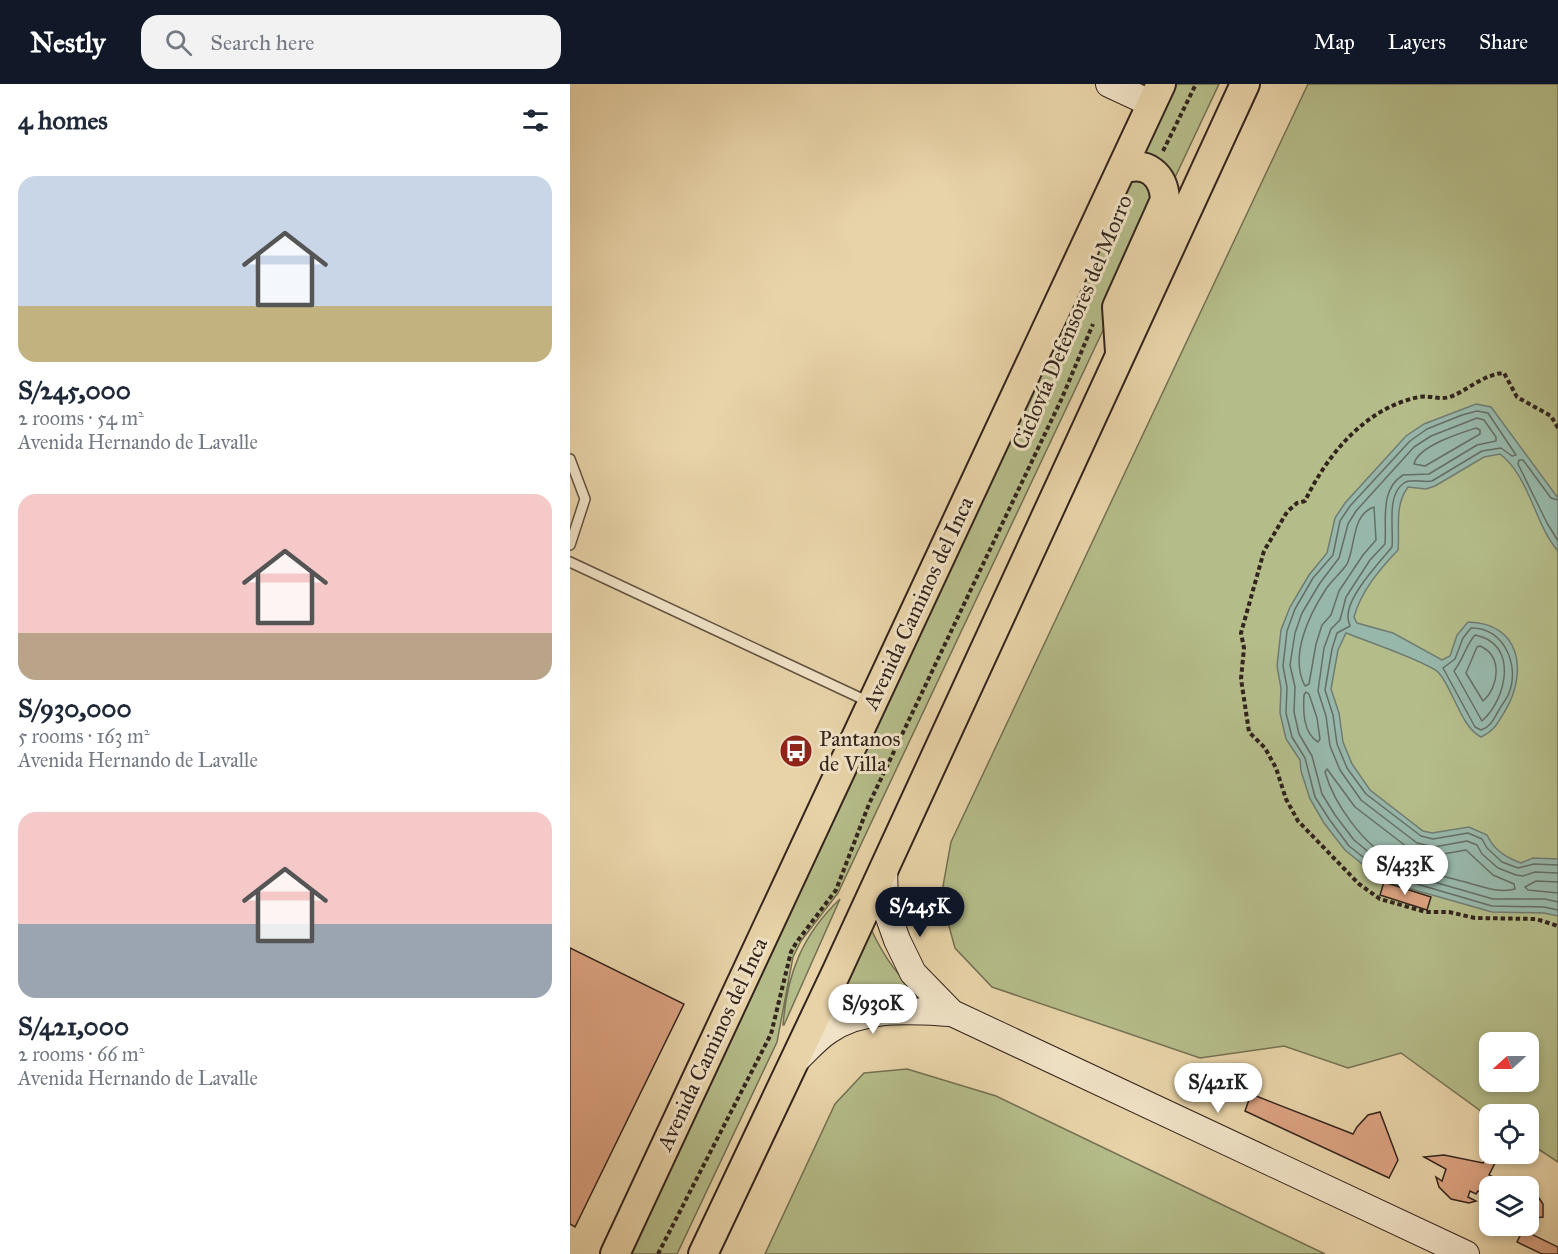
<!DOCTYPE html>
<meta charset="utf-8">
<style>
body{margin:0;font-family:"IM FELL Great Primer",serif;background:#f2f2f3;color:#1f2937;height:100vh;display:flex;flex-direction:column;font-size:22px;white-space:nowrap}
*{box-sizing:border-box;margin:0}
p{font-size:20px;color:#747a83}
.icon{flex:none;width:33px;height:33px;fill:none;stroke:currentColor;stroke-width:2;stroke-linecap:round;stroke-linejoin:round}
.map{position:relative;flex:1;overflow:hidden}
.side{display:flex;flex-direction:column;background:#fff;width:570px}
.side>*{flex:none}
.needle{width:39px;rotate:249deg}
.fabs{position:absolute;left:909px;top:948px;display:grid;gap:12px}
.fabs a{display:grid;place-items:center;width:60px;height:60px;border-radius:12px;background:#fff;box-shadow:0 3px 9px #0003;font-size:30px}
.price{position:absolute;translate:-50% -51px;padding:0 14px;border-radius:21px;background:#fff;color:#222;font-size:20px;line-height:39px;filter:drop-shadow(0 2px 3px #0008)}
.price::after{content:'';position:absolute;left:50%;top:36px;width:18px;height:14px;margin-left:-9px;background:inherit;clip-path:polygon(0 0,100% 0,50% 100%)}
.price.current{background:#111827;color:#fff}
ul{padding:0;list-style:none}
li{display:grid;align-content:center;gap:12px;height:318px;padding:0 18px}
li span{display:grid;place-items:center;height:186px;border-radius:18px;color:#555}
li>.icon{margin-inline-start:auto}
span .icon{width:108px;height:108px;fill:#fffc;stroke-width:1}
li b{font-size:26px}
h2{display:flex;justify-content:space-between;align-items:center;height:72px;padding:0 18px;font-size:26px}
header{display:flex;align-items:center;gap:36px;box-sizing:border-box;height:84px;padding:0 30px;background:#111827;color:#fff}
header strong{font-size:28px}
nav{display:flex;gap:33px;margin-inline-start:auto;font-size:21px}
.search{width:420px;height:54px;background:#f2f2f3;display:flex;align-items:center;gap:15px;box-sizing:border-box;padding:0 21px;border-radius:18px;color:#747a83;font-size:22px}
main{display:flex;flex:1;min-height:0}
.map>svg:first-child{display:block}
</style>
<header>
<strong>Nestly</strong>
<div class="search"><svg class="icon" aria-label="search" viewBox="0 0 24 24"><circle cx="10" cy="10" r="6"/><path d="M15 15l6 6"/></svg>Search here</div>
<nav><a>Map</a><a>Layers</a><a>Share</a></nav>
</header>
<main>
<section class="side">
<h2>4 homes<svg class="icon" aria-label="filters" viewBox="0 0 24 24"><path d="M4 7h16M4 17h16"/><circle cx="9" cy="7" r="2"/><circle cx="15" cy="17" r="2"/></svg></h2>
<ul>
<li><span style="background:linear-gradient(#c9d6e8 70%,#c2b280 0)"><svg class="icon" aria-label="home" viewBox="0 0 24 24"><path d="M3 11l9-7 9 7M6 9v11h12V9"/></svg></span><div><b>S/245,000</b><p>2 rooms · 54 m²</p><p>Avenida Hernando de Lavalle</p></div></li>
<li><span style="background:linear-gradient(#f6c9c9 75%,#b9a48a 0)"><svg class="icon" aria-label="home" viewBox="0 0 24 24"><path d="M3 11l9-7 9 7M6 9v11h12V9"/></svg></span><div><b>S/930,000</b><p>5 rooms · 163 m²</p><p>Avenida Hernando de Lavalle</p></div></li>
<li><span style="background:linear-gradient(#f6c9c9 60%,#9aa5b1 0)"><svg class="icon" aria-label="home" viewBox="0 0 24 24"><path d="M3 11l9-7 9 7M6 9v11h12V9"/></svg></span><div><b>S/421,000</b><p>2 rooms · 66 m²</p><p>Avenida Hernando de Lavalle</p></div></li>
</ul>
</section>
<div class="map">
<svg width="988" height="1170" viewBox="0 0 988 1170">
<rect width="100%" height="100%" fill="#e8d3a8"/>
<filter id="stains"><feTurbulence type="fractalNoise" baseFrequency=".00333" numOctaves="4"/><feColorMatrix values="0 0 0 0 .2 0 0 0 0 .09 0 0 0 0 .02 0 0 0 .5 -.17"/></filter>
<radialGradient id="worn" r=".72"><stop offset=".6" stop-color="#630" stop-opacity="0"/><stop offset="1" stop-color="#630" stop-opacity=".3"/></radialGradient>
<path fill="#b4bc89" stroke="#747053" stroke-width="1.5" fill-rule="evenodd" d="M600,0H649L268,809L231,857L223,873L207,958L107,1170H58Z
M738,0H988V1078L959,1059L958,1030H920L919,1033L831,969L778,984L714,962L630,974L422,903L385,864L371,813L381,758ZM920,958H958V998H920Z
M270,815L214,941H213C217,890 232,851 270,815Z
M301,845C314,874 331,897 355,917C318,917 285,916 250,930Z
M337,985L426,1012L755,1170H195L265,1020L294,989Z"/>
<path fill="#97b7aa" stroke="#6f7c72" stroke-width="1.5" d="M906,320L921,323L988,414V467C964,439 960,393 930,370L914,373L865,402L856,405L838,403C824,422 830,444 828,466C810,485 791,507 784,533L787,539L823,549L872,576L880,572L887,551L898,538C951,539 958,588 935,627C928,639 924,647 911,653C891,643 884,607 869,589C861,579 791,555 776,549L768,566L761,605L769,629L773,658L782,680L800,706L853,747L862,749L899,743L917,751C924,766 935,773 951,779L963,774L988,775V832L974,829L922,828L813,797L775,766L754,739L740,715L731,687L730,676L716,655L710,629L711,604L707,582L711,546L720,523L739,491L757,469L765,434L775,419L836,352L854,340Z"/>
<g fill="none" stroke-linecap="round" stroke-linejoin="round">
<path stroke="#656e64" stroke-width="1.5" d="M906,344L910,346V350L855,382L844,380C848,362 890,349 906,344Z
M988,416L981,414L953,376H949L948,380L977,439L988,457
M804,423L806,456L793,471L769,507L761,531L752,541L746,560L739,600L735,602C719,572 739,531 756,505C762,496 771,489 777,480C786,462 781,431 804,423Z
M901,544C934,543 950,582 939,609C937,615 932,620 929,626C924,634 921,643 911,646L905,643L873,584L885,575L893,554Z
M905,551C949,559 937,615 912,637L884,587C893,576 896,561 905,551Z
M910,562C933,572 929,603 913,617L896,589L907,563Z
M736,608L739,610L747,634L750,655L748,658C733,649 733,627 734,611Z
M757,685L785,723L841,766L862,772L896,766L923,791L944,800L945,805C928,810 908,801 891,797C870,791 844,787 825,777C794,762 764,720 755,688Z
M988,781L964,780L948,784L932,778L917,764L912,755L898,749L863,755L851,752L796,710L777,684L767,660L763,631L755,606L762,565L767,549L780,542C779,539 778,536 778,533C777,512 810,478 822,463C824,445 816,411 834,399C841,394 854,399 862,397L912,367L931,364L942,372L946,371L918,329L907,327L892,331L857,345L840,357L780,422L770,437L763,471L743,494L725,525L717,547L713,582L717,603L716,629L722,653L735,674L745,713L759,735L779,762L816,791L922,822L974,823L988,826
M988,789L965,788L953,792L946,791L928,784L912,770L907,761L897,757L864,763L847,759L791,716L770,686L760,662L756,632L748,607L754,564L761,545L770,536L776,513L800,476L815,460C817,437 809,406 833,391L859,390L907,361L926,357V353L914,336L907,334L861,352L844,363L786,427L778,440L769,474L750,499L732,529L725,549L720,581L725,603L724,628L729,650L742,672L752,710L765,731L784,756L819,785L923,815H975L988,818
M988,798L966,797L955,803L958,806L988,809"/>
</g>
<path fill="#dca281" stroke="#33241d" stroke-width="1.5" d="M814,798L861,813L857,826L810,811Z
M0,864L114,920L5,1143L0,1140Z
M681,1010L783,1050L787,1043L798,1031L810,1028L828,1076L819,1094L675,1027Z
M874,1071L913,1079L916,1075L925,1079L919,1091L941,1102H920V1106L915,1103L912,1108L908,1107L906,1110L900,1107L898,1113L906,1117L899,1119L881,1115L869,1103L866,1093L872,1097L876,1085L854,1073Z
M958,1104L967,1111L973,1120V1133L958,1135Z
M953,1146L988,1163V1170H972L947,1158Z"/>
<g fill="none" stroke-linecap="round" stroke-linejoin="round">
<g stroke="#605040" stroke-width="12">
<path id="lane" d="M0,375L15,415L0,461
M0,478L299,618"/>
</g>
<g stroke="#33241d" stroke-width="28">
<path id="secondary" d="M539,0L582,20
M314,783L315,822L327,856L343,889L382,929L896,1170
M226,976C236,967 246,955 258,947C294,922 340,927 382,929"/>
</g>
<g stroke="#33241d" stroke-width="32">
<path id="primary" d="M550,268L547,223L595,116C594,91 576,75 551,86
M45,1170L591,0
M133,1170L266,889L675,0"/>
</g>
<path stroke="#33241d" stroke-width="4" stroke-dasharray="4.5 3" stroke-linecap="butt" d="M593,67L626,0
M988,344L981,332L947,313L934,289C914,290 898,306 880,313C869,316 860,311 849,313C795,324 757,371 735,417L727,419L717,428L694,467L671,549L674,564L671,595L679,648L695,664L706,684L716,715L728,737L789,800L810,815L856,828H879L905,834L966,835L988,842
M88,1170L201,950L221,868L226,859L266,806L299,720L492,314L523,240"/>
<use href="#lane" stroke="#f0e2c6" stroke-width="9"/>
<use href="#secondary" stroke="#f0e2c6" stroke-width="26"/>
<use href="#primary" stroke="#e8d3a8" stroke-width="28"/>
</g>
<defs>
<g id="bus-disc" transform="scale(1.725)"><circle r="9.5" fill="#8f2418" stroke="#f0e2c6"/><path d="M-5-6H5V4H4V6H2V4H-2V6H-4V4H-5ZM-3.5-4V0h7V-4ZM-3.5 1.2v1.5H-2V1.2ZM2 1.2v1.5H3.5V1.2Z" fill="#fff"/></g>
</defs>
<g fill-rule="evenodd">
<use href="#bus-disc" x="226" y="667"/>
</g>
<g text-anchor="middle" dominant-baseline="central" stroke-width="6" stroke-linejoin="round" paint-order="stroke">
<g font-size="22" fill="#33241d" stroke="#f0e2c6">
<text transform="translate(502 238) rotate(-67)">Ciclovía Defensores del Morro</text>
<text transform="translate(348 519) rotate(-65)">Avenida Caminos del Inca</text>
<text transform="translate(142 960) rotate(-65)">Avenida Caminos del Inca</text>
</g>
<g font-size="22" fill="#33241d" stroke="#f0e2c6" text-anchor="start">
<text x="249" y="654">Pantanos<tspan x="249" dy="25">de Villa</tspan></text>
</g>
</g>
<rect width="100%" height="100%" filter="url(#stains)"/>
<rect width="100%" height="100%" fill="url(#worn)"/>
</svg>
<div class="fabs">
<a><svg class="needle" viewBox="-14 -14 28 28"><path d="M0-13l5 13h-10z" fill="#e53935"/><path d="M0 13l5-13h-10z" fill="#747a83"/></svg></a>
<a><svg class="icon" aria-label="locate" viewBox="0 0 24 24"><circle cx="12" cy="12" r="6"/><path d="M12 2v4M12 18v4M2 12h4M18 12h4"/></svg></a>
<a><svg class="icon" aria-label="layers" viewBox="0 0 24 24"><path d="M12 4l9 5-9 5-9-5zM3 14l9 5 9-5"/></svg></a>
</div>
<b class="price" style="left:835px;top:812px">S/433K</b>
<b class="price current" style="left:350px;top:854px">S/245K</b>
<b class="price" style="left:303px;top:951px">S/930K</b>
<b class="price" style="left:648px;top:1030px">S/421K</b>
</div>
</main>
